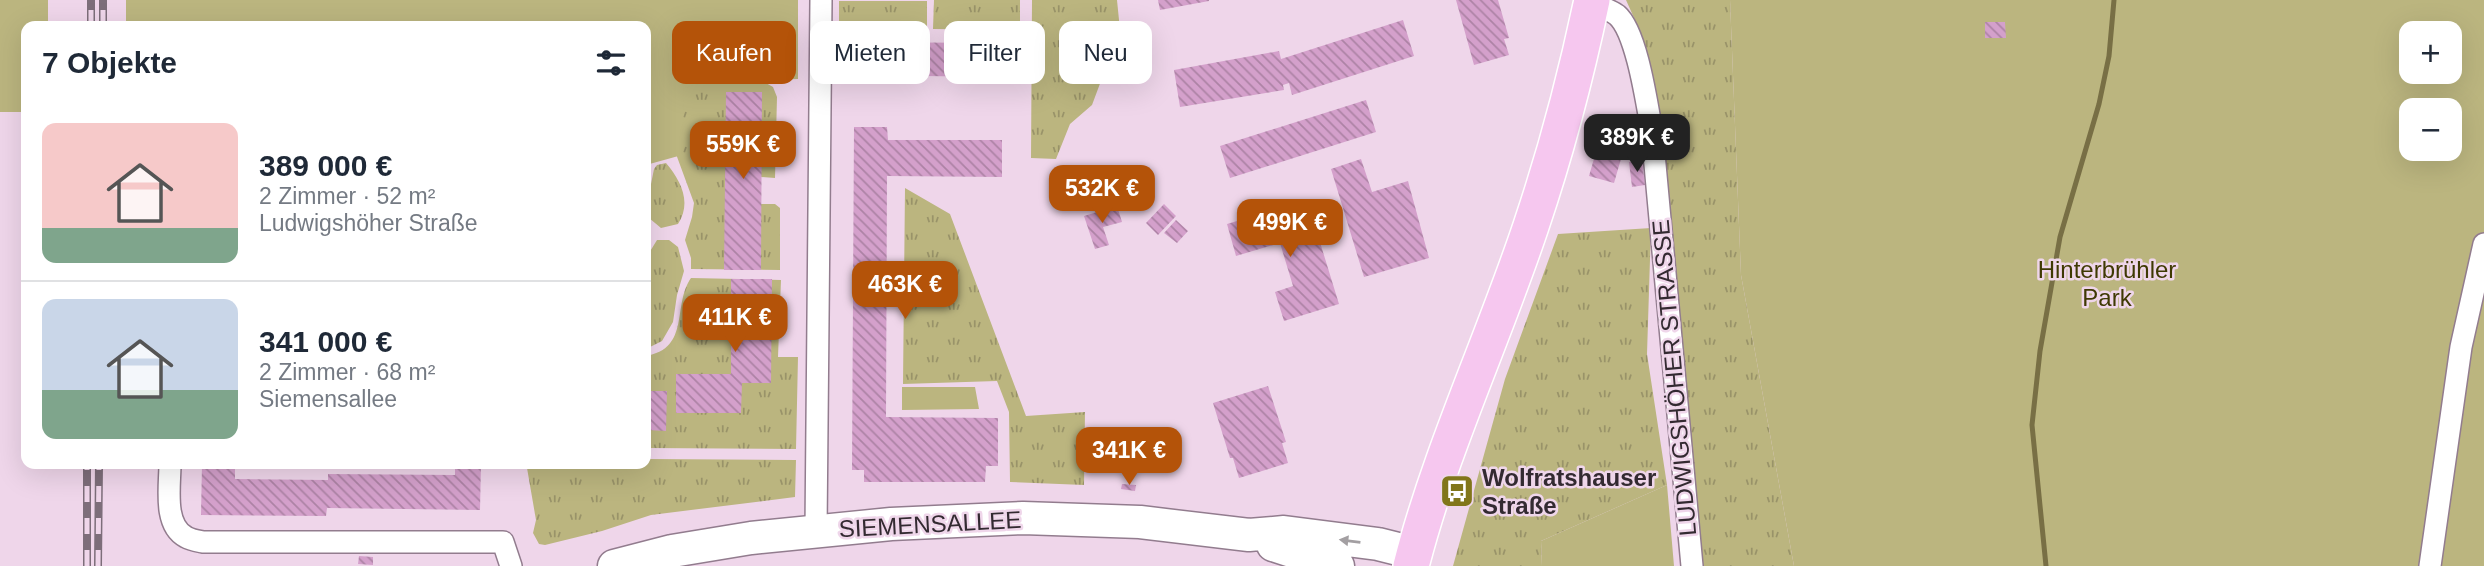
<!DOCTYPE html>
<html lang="de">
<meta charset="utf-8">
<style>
body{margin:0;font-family:Helvetica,sans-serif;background:#f6f6f7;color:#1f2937;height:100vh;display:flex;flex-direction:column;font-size:26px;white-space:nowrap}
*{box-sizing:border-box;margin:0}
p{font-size:23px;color:#747a83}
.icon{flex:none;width:38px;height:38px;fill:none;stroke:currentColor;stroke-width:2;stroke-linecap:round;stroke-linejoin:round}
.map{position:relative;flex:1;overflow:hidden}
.details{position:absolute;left:21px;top:21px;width:630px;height:448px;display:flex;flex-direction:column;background:#fff;border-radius:14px;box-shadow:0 7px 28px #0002}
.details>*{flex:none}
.guide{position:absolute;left:672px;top:21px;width:665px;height:63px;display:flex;gap:14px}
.fabs{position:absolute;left:2399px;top:21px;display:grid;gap:14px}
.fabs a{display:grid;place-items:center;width:63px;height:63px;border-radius:14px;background:#fff;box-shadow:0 7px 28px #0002;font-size:35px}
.price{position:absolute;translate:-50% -60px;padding:0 16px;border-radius:14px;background:#b45309;color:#fff;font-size:23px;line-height:46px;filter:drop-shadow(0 2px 4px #0008)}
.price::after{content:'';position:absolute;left:50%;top:42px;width:21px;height:16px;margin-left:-10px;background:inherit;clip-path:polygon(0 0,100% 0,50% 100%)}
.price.active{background:#222;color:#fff}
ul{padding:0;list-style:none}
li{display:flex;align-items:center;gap:21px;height:175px;padding:0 21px}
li+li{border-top:2px solid #e0e1e3}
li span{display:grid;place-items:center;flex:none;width:196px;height:140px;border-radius:14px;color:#555}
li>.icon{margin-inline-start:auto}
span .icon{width:84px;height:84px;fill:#fffc;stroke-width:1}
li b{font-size:30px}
h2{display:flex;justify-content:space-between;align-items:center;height:84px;padding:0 21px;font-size:30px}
.pill{padding:0 24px;border-radius:14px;background:#fff;box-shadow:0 7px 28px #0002;font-size:24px;line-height:63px}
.pill.active{background:#b45309;color:#fff}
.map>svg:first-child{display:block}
</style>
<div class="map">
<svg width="2484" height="566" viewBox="0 0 2484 566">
<defs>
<pattern id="grass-tufts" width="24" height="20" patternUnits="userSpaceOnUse" patternTransform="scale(1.75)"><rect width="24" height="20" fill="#bbb57f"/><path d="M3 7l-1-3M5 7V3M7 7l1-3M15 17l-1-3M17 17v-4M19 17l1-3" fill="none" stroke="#999369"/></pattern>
<pattern id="building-back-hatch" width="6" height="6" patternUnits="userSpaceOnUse" patternTransform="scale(1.75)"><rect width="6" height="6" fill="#d4a0cb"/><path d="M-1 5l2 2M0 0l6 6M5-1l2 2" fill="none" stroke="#ad83a5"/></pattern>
</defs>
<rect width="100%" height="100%" fill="#efd6ea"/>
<path fill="url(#grass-tufts)" d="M934,0H1020V30L933,29Z
M1032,0H1117L1120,30L1092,105L1070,124L1056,159L1031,158Z
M1626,0H1730L1741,275L1794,566H1700L1663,134L1653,76L1635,20Z
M839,1H927V29H839Z
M757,78L773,87L777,97L775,178L761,177V204H775L780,208V270L691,269V258L685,240L692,217L694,203L676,154L678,99L685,82Z
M666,163C681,181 692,202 678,224L661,228L649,218L648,199L654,169L657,165Z
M905,188L950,214L1026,416L1085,412L1084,485L1010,482L1009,412L997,381L903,384Z
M1651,228L1647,354L1667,485L1541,541L1542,566H1453L1505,379L1558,234Z
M657,240H669L678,247L684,271L677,295L673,322L662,341L646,349V258Z
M691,278L781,280L778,357H798L796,449L646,448V356C691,348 672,305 691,278Z
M646,459L796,460L795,497L651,515L602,531L545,545L539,544L533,533L536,520L527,468L531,464H646Z"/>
<path fill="#bbb57f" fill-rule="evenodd" d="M0,0H48V26H26V112H0Z
M126,0H798V79L704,82L684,88L682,155L646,165V26H126Z
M1730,0H2484V566H1794L1741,275ZM2412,33H2450V72H2412ZM2412,110H2450V149H2412Z
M902,387H975L979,409L902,410Z
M1667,485L1674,566H1542L1541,541Z"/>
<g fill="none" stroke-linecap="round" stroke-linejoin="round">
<path stroke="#786f45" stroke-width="5" d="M2046,566L2032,425L2040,351L2060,237L2099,104L2109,56L2114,0"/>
</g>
<path fill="url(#building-back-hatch)" d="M1158,0H1209V1L1160,10Z
M1456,0H1498L1509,38L1504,39L1509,55L1474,65Z
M1403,20L1414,56L1292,95L1289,83L1283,85L1284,90L1180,107L1174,70L1279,51L1281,59Z
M1985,22H2005L2006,38H1985Z
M840,42L1004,43V77L840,75Z
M726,92H762L761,270H724Z
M1366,100L1376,132L1230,178L1220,146Z
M854,127H887L888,140H1002V177L887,176L886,417L998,418V466H986L985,482H864V470H852Z
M1598,145L1623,152L1614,183L1589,176Z
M1361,159L1372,192L1408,181L1429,258L1364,277L1331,169Z
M1642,161L1645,185L1632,187L1629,162Z
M1164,204L1176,216L1158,235L1146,223Z
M1117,206L1122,222L1103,227L1109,245L1095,249L1084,216Z
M1280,208L1286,221L1311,213L1339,304L1284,321L1275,292L1293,286L1280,243L1236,256L1227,224Z
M1176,220L1188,231L1177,243L1164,233Z
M731,279H772L771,383H742L741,413H676V374H731Z
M1268,386L1286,442L1282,443L1288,463L1239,478L1233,458H1230L1213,403Z
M646,391H667L666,431L646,430Z
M202,464H235V479L328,480V474L455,475V464H481L480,510L327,508L326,516L201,515Z
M1122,484L1136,485L1135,491L1121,489Z
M359,556L373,557V565L358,564Z"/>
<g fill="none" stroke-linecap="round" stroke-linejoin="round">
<g stroke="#927c8e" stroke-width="24">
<path id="street" d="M1591,4C1600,7 1609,9 1617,15C1637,32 1647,105 1652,132L1692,566
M170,464C170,486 163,525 186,537C191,540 198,541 203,542H503L511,566
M816,531L821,0
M2430,566L2461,347L2484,244"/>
</g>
<g stroke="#927c8e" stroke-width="35">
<path id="secondary" d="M1273,545L1338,566
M614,566L672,551L751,538L891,524L1023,518L1140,522L1249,535L1284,532L1378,544L1414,553"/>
</g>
<g stroke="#fff" stroke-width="38">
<path id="primary" d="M1411,566C1441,449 1493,340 1531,226C1556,152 1576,76 1592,0"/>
</g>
<use href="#street" stroke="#fff" stroke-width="21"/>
<use href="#secondary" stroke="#fff" stroke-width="32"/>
<use href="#primary" stroke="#f6c7ef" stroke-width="35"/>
<g stroke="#7d6e7a" stroke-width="8">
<path id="rail" d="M91,26V0
M103,26V0
M87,566V464
M98,566L99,464"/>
</g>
<use href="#rail" stroke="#efd6ea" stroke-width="5" stroke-dasharray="16" stroke-linecap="butt"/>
</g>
<defs><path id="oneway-solid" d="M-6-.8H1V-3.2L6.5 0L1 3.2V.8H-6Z" transform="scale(1.75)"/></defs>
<use fill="#a39fa2" href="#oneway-solid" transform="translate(1350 541) rotate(-173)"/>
<defs>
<g id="bus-square" transform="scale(1.75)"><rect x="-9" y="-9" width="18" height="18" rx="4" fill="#81761a" stroke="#efd6ea"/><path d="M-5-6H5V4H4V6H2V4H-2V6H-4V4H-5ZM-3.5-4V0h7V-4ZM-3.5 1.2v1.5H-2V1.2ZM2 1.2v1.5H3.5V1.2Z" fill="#fff"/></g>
</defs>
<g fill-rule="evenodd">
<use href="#bus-square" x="1457" y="491"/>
</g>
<g text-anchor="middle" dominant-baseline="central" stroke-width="5" stroke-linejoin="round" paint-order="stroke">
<g font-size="24" fill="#3f3903" stroke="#efd6ea">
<text x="2107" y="269">Hinterbrühler<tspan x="2107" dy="28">Park</tspan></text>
</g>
<g font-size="24" fill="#332a31" stroke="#efd6ea">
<text transform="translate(1674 378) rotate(-95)">LUDWIGSHÖHER STRASSE</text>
<text transform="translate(930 524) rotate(-3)">SIEMENSALLEE</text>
</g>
<g font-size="24" font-weight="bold" fill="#332a31" stroke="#efd6ea" text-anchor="start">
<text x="1482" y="477">Wolfratshauser<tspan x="1482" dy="28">Straße</tspan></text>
</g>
</g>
</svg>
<div class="fabs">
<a>+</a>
<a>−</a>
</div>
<b class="price active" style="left:1637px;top:174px">389K €</b>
<b class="price" style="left:743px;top:181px">559K €</b>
<b class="price" style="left:1102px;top:225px">532K €</b>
<b class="price" style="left:1290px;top:259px">499K €</b>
<b class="price" style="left:905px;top:321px">463K €</b>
<b class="price" style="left:735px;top:354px">411K €</b>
<b class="price" style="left:1129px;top:487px">341K €</b>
<div class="guide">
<a class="pill active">Kaufen</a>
<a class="pill">Mieten</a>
<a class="pill">Filter</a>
<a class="pill">Neu</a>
</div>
<section class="details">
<h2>7 Objekte<svg class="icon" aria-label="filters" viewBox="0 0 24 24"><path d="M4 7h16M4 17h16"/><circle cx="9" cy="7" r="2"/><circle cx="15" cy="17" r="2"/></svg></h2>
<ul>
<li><span style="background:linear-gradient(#f6c9c9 75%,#7fa58c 0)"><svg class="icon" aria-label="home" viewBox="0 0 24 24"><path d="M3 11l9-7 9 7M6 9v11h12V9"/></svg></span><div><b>389 000 €</b><p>2 Zimmer · 52 m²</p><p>Ludwigshöher Straße</p></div></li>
<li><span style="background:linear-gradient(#c9d6e8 65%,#7fa58c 0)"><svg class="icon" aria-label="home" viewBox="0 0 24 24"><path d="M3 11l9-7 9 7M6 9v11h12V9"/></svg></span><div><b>341 000 €</b><p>2 Zimmer · 68 m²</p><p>Siemensallee</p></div></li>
</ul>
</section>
</div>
